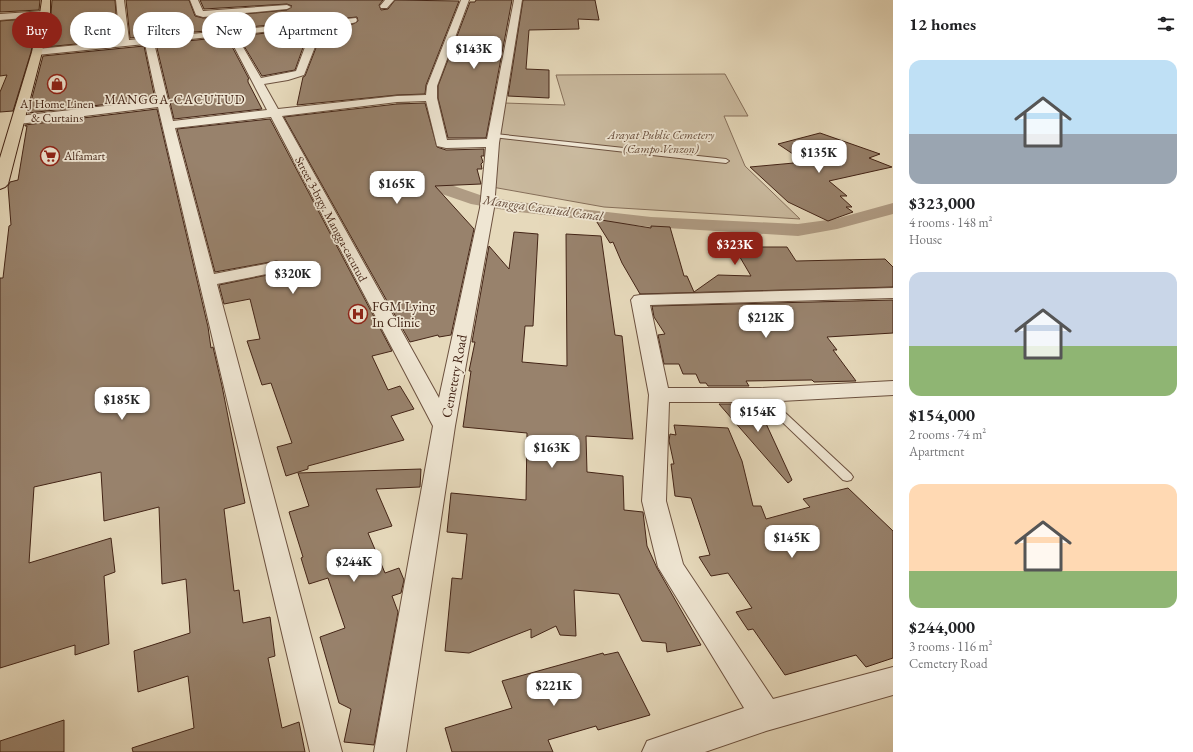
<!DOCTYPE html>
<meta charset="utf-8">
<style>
body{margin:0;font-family:"EB Garamond",serif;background:#f2f2f2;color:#202124;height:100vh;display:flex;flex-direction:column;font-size:15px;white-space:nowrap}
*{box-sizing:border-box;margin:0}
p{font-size:13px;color:#757577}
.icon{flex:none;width:22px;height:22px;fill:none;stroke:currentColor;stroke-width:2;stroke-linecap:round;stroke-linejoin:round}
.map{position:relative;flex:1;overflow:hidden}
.panel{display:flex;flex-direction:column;background:#fff;width:300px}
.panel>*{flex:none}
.top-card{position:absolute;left:12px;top:12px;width:380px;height:36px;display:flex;gap:8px}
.price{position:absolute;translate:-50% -34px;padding:0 9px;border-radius:8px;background:#fff;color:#222;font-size:13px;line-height:26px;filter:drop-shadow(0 1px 2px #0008)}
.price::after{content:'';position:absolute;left:50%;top:24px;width:12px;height:9px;margin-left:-6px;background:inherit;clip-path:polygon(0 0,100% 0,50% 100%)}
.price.on{background:#8f2418;color:#fff}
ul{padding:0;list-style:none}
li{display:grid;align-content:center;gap:8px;height:212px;padding:0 16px}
li span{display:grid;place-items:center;height:124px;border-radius:12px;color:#555}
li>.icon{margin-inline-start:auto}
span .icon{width:72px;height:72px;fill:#fffc;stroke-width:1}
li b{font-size:17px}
h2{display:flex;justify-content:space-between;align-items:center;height:48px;padding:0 16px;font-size:17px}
.pill{padding:0 14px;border-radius:18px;background:#fff;box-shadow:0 2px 6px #0003;font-size:14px;line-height:36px}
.pill.on{background:#8f2418;color:#fff}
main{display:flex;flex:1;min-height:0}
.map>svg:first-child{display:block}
</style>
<main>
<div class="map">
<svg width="893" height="752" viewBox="0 0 893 752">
<rect width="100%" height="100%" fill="#e6d9bb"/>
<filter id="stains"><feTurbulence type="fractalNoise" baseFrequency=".005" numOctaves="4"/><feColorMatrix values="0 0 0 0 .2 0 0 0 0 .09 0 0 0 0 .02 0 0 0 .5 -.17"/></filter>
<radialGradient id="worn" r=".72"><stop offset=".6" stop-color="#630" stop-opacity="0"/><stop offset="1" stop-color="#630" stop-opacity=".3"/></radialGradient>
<path fill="#caba9f" stroke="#866f5a" d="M725,74L748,116H724L745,166L800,219L604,207L492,187L504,103L565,105L556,75Z"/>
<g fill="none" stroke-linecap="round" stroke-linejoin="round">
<path fill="#af9b83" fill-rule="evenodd" d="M391,61L395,62L397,65L410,91V134L417,149L432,168L454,186L480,195L510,201L651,217L798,224L835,219L893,203V214L837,229L798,236L651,227L510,211L471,204L442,194L420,174L402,150L396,134V91L385,65L387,62Z"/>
</g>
<path fill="#98826c" stroke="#432416" d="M0,0H40L39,10L0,12Z
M52,0H115L118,40L45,47L51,14Z
M126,0H189L195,16L203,18L287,10L292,6L287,4L204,9L200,0H383L379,5L381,10L388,9L395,0L459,1L426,85L425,94L397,95L297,105L303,77L305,76L319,40L316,28L353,24L358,21L357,17L130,38Z
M476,0H512L486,138H448L438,98V86L470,2H475Z
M523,0H595L599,20L578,19L579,29L529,30L526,69L549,70V98L508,96Z
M38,18L31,52L13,111L0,112V92L7,75L0,76V21Z
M304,29L306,39L295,70L262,76L238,36Z
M227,37L249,79H248V82L262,109L174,119L156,44Z
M144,46L155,99L28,113L43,56Z
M425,103L437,147L446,150L484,149V156H481L483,162L481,164L482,169H477L481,184L435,186L474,229L451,335L439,337L438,335L410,342L284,117L397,104Z
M157,109L208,327L211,348L213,347L222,386L245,503L224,509L234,591L239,590L243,623L270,617L275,656L268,658L282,728L299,722L305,752H133L132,748L194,728L188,676L138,692L134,651L190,633L186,579L162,584L159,507L104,521L101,472L34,487L29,563L111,538L115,572L104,576L109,644L75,655V645L0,668V278H3L9,226L11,225L8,186L10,182L18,180L27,126H25V125Z
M270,119L392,351L372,356L388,390L400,386L414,409L391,416L404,440L308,466V469L286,476L277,447L292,443L271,383L262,385L247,341L260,339L250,299L224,304L219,285L282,272L285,266L282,262L276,261L215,272L177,129Z
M820,133L880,154L869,158L892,167L829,181L847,196H840L852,207H846L853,212L828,221L788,202L750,167L805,162L778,144Z
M595,219L651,228V226L670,227L684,276H687L694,292L718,275L751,276L734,247H787L796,261L885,259L893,267V287L640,294L622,263L613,242L610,243Z
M514,232L538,234L533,326H525L522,362L567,366L566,234L601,236L615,335L622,336L633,439L586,436L587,472L623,476L624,510L643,512L647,546L657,568L701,645L667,652L666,643L642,641L619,594L574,590L576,636L560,635L556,626L531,638V629L469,653L445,651L452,578L462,579L467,534L447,532L451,493L526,500L527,433L463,427L471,371H469L475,342H472L489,246L509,269Z
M893,300V333L827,337L837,350H833L856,381L814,382L812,380L746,381L749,386H708L706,383H700L696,374H683L679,364H664L658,335L665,334L654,317L652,306Z
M719,404H757L792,480L788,483Z
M674,425L728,428L742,461L753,506H761L766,519L810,507L803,499L848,488L893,531V658L866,667L856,655L785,675L753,629L748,630L736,612L752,608L728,573L711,576L699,557L710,555L691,498L675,496L671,464H674L669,441L670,434L676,435Z
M421,469L420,487L376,489L392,526L368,533L385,573L399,568L404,580L401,593L392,596L398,612L374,745L344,742L351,709L339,703L320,637L345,628L328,578L309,584L301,558L303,557L289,512L309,506L298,473Z
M618,652L650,715L598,730L596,726L548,740L553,752H452L445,728L512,708L502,681L603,653L604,655Z
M64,720V752H0V741Z"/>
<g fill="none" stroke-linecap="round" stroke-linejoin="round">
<g stroke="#6c513f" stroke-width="2">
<path id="service" d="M495,134L726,159L729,161L726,163L697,160L493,137L492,136Z
M760,392L764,393L851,474L853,477L851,480L847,481L843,480L756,397L755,395Z"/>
</g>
<g stroke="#6c513f" stroke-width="2">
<path id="minor" d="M116,0H124L129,40L356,18L357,20L356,22L353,23L314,27L318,39L304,75L288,80L264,84L278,109L397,96L426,95L427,86L461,0H469L437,86V98L447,140L487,139L514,0H522L499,143L494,208L455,426L406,752H374L433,426L271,117L175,128L214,274L276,262L282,263L284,267L282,271L217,284L342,752H310L158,107L19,124L15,123L13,120L15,117L19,116L157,100L145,44L37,55L32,52L37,49L120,41ZM305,27L308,39L296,71L261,78L236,35ZM228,35L267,110L173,121L154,43ZM426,101L437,146L446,148L486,147L480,208L439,398L282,116L397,102Z
M190,0H198L203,11L287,5L291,7L287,9L203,17L196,15Z
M385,0H394L387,8H381L380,6Z
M45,11L48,12L49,14L48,16L0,20V14Z
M893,288V298L650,305L668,388H760L893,381V395L760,402H669L666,501L683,564L773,699L893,667V695L766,731L705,752H642L647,741L744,708L658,567L642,501L649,395L631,300L634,296L640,295Z"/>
</g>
<g stroke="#432416" stroke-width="2">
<path id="primary" d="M42,0H50V14L42,52L8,184L5,187L0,189V158L32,52L40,14Z"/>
</g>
<use href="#service" fill="#efe6d3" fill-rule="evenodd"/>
<use href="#minor" fill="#efe6d3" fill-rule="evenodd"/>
<use href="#primary" fill="#e6d9bb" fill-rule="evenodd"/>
</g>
<defs>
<g id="shop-ring" transform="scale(1)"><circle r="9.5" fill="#efe6d3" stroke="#8f2418" stroke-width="1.5"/><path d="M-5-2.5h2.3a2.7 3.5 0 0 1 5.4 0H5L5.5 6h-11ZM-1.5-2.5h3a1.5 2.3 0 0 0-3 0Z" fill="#8f2418"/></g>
<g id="supermarket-ring" transform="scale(1)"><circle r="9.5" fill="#efe6d3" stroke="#8f2418" stroke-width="1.5"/><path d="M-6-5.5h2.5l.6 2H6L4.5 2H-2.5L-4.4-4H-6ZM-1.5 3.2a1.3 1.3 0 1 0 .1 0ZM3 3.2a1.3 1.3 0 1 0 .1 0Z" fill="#8f2418"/></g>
<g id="hospital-ring" transform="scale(1)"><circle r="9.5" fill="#efe6d3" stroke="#8f2418" stroke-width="1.5"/><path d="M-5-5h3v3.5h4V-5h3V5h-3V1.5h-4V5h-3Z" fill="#8f2418"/></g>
</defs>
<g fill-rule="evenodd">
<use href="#shop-ring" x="57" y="84"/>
<use href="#supermarket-ring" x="50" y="156"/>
<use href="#hospital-ring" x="358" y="314"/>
</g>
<g text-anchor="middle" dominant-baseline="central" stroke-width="3.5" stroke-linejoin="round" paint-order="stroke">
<g font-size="12" fill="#432416" stroke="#efe6d3">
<text x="57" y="104">AJ Home Linen<tspan x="57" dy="14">&amp; Curtains</tspan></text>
<text x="64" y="156" text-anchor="start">Alfamart</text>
</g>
<g font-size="12" font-style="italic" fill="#654a38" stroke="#efe6d3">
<text x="661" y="135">Arayat Public Cemetery<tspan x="661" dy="14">(Campo Venzon)</tspan></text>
</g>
<g font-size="12" fill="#432416" stroke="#efe6d3">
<text transform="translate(331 219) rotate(62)">Street 3-brgy. Mangga-cacutud</text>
</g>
<g font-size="13" letter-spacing="1" fill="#432416" stroke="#efe6d3">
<text x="175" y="99">MANGGA-CACUTUD</text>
</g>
<g font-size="13" font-style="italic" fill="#634837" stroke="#efe6d3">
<text transform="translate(543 208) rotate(8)">Mangga Cacutud Canal</text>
</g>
<g font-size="14" fill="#432416" stroke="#efe6d3" text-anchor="start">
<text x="372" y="306">FGM Lying<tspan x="372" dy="16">In Clinic</tspan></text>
</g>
<g font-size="14" fill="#432416" stroke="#efe6d3">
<text transform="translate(454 376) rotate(-79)">Cemetery Road</text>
</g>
</g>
<rect width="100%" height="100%" filter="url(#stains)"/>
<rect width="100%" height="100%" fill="url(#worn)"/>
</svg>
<b class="price" style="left:474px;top:70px">$143K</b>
<b class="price" style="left:819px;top:174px">$135K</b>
<b class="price" style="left:397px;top:205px">$165K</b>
<b class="price on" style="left:735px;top:266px">$323K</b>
<b class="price" style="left:293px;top:295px">$320K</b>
<b class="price" style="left:766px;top:339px">$212K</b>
<b class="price" style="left:122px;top:421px">$185K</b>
<b class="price" style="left:758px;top:433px">$154K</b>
<b class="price" style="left:552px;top:469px">$163K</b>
<b class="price" style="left:792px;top:559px">$145K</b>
<b class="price" style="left:354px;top:583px">$244K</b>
<b class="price" style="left:554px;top:707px">$221K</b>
<div class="top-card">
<a class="pill on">Buy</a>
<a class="pill">Rent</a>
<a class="pill">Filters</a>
<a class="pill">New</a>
<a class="pill">Apartment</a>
</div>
</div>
<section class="panel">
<h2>12 homes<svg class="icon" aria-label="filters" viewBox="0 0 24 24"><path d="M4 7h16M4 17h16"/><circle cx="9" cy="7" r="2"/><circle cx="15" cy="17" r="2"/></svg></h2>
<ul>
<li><span style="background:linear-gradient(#bfe0f5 60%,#9aa5b1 0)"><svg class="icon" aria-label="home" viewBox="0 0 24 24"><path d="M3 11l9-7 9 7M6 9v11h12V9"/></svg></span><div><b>$323,000</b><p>4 rooms · 148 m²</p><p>House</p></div></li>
<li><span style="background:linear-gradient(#c9d6e8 60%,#8fb573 0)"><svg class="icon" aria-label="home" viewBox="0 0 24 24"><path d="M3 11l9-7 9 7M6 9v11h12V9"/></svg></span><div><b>$154,000</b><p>2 rooms · 74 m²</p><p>Apartment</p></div></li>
<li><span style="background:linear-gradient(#ffd9b3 70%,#8fb573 0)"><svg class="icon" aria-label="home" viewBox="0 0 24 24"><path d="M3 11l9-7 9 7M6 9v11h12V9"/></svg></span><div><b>$244,000</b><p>3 rooms · 116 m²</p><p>Cemetery Road</p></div></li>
</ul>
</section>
</main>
